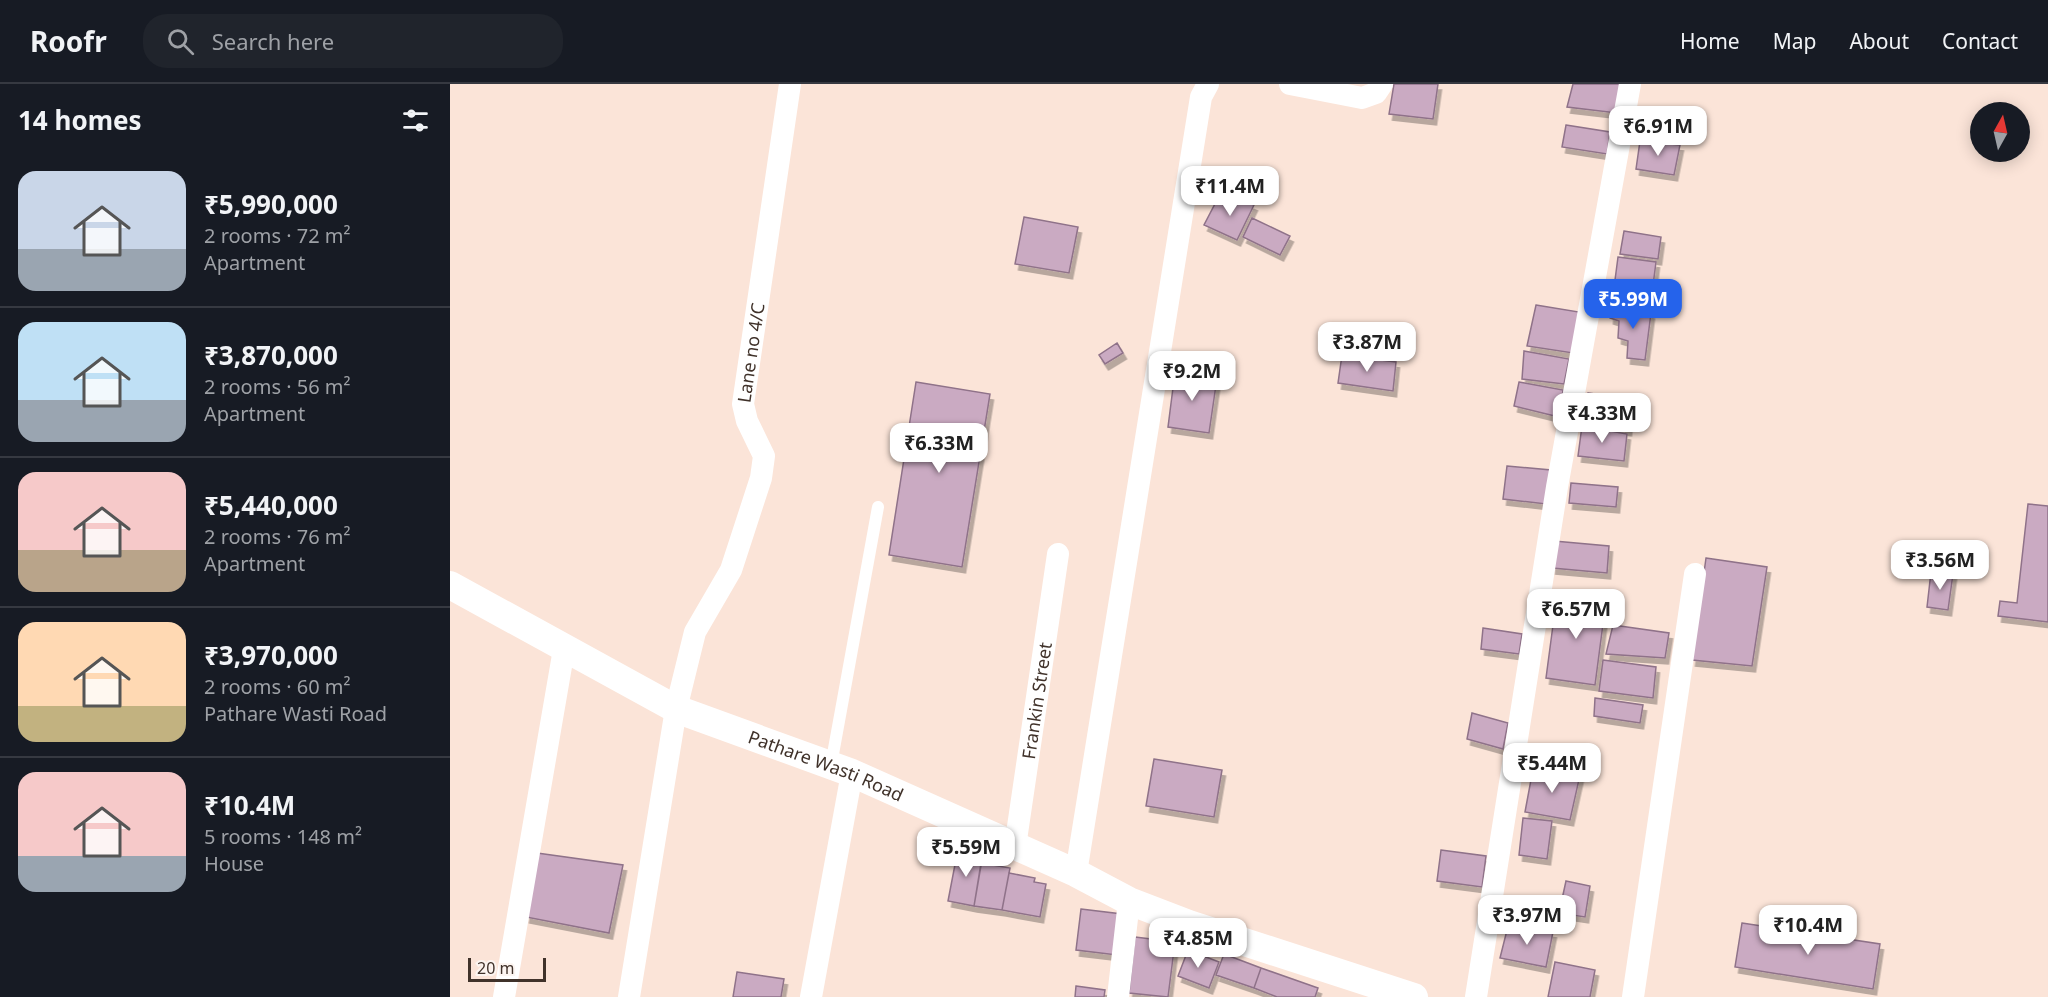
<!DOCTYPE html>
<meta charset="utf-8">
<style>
body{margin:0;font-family:"Noto Sans",sans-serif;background:#20242c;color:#f1f3f6;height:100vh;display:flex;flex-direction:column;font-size:22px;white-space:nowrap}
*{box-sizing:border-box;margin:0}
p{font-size:20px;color:#9ea1a6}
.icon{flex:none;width:33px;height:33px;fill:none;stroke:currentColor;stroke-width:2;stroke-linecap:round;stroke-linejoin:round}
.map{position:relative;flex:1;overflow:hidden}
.side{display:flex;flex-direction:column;background:#171b24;width:450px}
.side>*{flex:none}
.needle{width:39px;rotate:8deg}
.fabs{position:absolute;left:1520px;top:18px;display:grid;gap:12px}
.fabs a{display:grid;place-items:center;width:60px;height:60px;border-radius:50%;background:#171b24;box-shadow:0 3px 15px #0003;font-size:30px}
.scale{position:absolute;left:18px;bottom:15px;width:78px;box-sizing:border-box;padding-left:6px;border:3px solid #40322a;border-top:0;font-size:16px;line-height:21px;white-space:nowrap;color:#40322a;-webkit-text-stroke:4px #fcf5f1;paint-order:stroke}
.price{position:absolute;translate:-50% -51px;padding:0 14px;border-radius:12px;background:#fff;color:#222;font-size:20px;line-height:39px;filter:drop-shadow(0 2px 3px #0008)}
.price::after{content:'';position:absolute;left:50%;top:36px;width:18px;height:14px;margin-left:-9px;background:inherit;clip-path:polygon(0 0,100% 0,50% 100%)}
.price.active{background:#2563eb;color:#fff}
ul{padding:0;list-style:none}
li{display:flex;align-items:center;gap:18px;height:150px;padding:0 18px}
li+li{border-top:2px solid #363941}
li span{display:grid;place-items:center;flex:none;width:168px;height:120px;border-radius:18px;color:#555}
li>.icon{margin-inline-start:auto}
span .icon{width:72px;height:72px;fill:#fffc;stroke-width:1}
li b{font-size:26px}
h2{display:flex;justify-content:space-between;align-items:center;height:72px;padding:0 18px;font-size:26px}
header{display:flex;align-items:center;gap:36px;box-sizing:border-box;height:84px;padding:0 30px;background:#171b24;border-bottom:2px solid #363941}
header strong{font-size:28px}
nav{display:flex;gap:33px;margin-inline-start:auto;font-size:21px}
.search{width:420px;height:54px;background:#20242c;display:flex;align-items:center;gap:15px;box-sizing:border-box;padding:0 21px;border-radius:24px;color:#9ea1a6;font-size:22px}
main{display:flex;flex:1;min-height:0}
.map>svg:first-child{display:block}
</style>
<header>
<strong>Roofr</strong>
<div class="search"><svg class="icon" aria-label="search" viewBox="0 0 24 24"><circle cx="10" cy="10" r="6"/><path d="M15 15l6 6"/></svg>Search here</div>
<nav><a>Home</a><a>Map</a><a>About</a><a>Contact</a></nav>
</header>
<main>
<section class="side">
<h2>14 homes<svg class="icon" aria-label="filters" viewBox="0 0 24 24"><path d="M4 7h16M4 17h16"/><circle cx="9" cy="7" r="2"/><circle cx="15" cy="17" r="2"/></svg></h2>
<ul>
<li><span style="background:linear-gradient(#c9d6e8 65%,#9aa5b1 0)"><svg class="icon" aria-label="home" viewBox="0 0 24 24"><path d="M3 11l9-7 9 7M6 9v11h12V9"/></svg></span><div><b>₹5,990,000</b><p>2 rooms · 72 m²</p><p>Apartment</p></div></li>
<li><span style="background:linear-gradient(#bfe0f5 65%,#9aa5b1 0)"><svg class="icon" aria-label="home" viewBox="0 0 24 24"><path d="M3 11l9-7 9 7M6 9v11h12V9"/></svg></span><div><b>₹3,870,000</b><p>2 rooms · 56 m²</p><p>Apartment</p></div></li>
<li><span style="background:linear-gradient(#f6c9c9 65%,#b9a48a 0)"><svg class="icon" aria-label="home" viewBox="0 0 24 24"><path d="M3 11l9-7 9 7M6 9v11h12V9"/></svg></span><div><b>₹5,440,000</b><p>2 rooms · 76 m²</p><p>Apartment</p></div></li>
<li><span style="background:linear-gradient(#ffd9b3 70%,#c2b280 0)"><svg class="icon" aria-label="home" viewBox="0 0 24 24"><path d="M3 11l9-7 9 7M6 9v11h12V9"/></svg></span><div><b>₹3,970,000</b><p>2 rooms · 60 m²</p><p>Pathare Wasti Road</p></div></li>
<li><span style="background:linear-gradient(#f6c9c9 70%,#9aa5b1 0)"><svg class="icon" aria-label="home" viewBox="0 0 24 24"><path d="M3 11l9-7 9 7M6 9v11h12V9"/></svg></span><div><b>₹10.4M</b><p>5 rooms · 148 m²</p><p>House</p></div></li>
</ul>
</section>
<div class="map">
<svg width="1598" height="913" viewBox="0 0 1598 913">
<defs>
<filter id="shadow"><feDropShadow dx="3.5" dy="6" stdDeviation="0" flood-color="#0004"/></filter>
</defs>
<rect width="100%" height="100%" fill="#fbe4d8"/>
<path fill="#caaac2" stroke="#8f7289" stroke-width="1.5" filter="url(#shadow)" d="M944,0H988L983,35L939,30Z
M1123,0H1171L1167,29L1117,23Z
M1116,41L1160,48L1157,70L1112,63Z
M1190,57L1230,61L1224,91L1186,85Z
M785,113L804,121L787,156L754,141L767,116L781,122Z
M574,133L628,143L619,189L565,180Z
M802,134L840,152L830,171L793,153Z
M1174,147L1211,153L1208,175L1170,170Z
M1168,173L1206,178L1200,225L1162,219Z
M1086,221L1129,228L1123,269L1077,262Z
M1161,222L1201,229L1195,276L1177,274L1178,257L1168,254L1169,237L1160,234Z
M667,259L673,269L655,280L649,271Z
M1074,267L1119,275L1114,300L1072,295Z
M892,271L946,278L943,307L888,299Z
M725,288L767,294L759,349L718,343Z
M466,298L540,310L512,483L439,471Z
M1069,298L1113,306L1109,333L1064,322Z
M1138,309L1182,315L1178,346L1134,340Z
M1132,342L1177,350L1174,377L1128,372Z
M1057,382L1101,386L1096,420L1053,415Z
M1121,399L1168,403L1166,423L1119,419Z
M1578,420L1598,422V538L1548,532L1550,517L1567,519Z
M1104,457L1159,462L1157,489L1102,484Z
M1256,474L1317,483L1302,582L1242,576Z
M1481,488L1503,490L1498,526L1477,523Z
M1107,511L1156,517L1145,601L1096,594Z
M1163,541L1219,549L1215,574L1156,570Z
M1033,544L1072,550L1069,570L1031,565Z
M1153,576L1206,583L1203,614L1149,607Z
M1145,614L1193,621L1190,639L1144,632Z
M1022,629L1058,639L1053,665L1017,655Z
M704,675L772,686L764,733L696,722Z
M1083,685L1130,691L1120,736L1075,728Z
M1073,734L1102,737L1097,775L1069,771Z
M508,765L533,770L524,822L498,817Z
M991,766L1036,772L1032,803L987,797Z
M87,769L173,781L159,849L76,833Z
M531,779L560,784L552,826L524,822Z
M559,789L585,794L584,798L596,800L590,833L552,826Z
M1116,797L1140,802L1135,833L1109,829Z
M631,825L672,830L667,871L626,866Z
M1292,839L1430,860L1423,905L1285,883Z
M1058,842L1103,848L1096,883L1050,874Z
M685,853L725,858L718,913L679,909Z
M738,866L769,878L759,904L728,892Z
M774,870L811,884L804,904L766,891Z
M1105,878L1145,886L1140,913H1098Z
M811,884L868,904L865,913H827L804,904Z
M287,888L334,895L331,913H283Z
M626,902L655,906L654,913H625Z"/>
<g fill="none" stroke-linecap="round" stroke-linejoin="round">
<path stroke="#fff" stroke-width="12" d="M381,681L428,423"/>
<g stroke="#fff" stroke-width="22">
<path d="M840,0L912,14L926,9L932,0"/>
<path id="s1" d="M565,763L608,470"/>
<path d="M626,789L751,13L758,0"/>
<path d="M54,913L114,565"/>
<path id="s2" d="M179,913L226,625L245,548L281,486L311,394L314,372L297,337L293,320L340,0"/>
<path d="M361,913L402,689"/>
<path d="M668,913L679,817"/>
<path d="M1026,913L1107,403L1180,0"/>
<path d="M1183,913L1245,490"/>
</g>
<path stroke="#fff" stroke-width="28" id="s3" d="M0,501L226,625L402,689L626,789L679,817L739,840L964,913"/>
</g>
<g text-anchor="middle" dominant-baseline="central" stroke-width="4.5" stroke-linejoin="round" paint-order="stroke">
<g font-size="18" fill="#40322a" stroke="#fcf5f1">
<text stroke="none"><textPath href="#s2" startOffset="670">Lane no 4/C</textPath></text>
<text stroke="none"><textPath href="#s1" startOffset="148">Frankin Street</textPath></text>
<text stroke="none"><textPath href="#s3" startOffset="418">Pathare Wasti Road</textPath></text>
</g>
</g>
</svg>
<div class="fabs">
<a><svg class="needle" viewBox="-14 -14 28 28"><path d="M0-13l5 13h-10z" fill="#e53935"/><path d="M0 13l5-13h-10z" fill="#9ea1a6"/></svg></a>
</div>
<div class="scale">20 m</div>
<b class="price" style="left:1208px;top:73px">₹6.91M</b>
<b class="price" style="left:780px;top:133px">₹11.4M</b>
<b class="price active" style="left:1183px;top:246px">₹5.99M</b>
<b class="price" style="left:917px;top:289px">₹3.87M</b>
<b class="price" style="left:742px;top:318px">₹9.2M</b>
<b class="price" style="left:1152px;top:360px">₹4.33M</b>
<b class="price" style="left:489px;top:390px">₹6.33M</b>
<b class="price" style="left:1490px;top:507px">₹3.56M</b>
<b class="price" style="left:1126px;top:556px">₹6.57M</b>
<b class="price" style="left:1102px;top:710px">₹5.44M</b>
<b class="price" style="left:516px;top:794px">₹5.59M</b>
<b class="price" style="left:1077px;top:862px">₹3.97M</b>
<b class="price" style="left:1358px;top:872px">₹10.4M</b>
<b class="price" style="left:748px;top:885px">₹4.85M</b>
</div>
</main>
